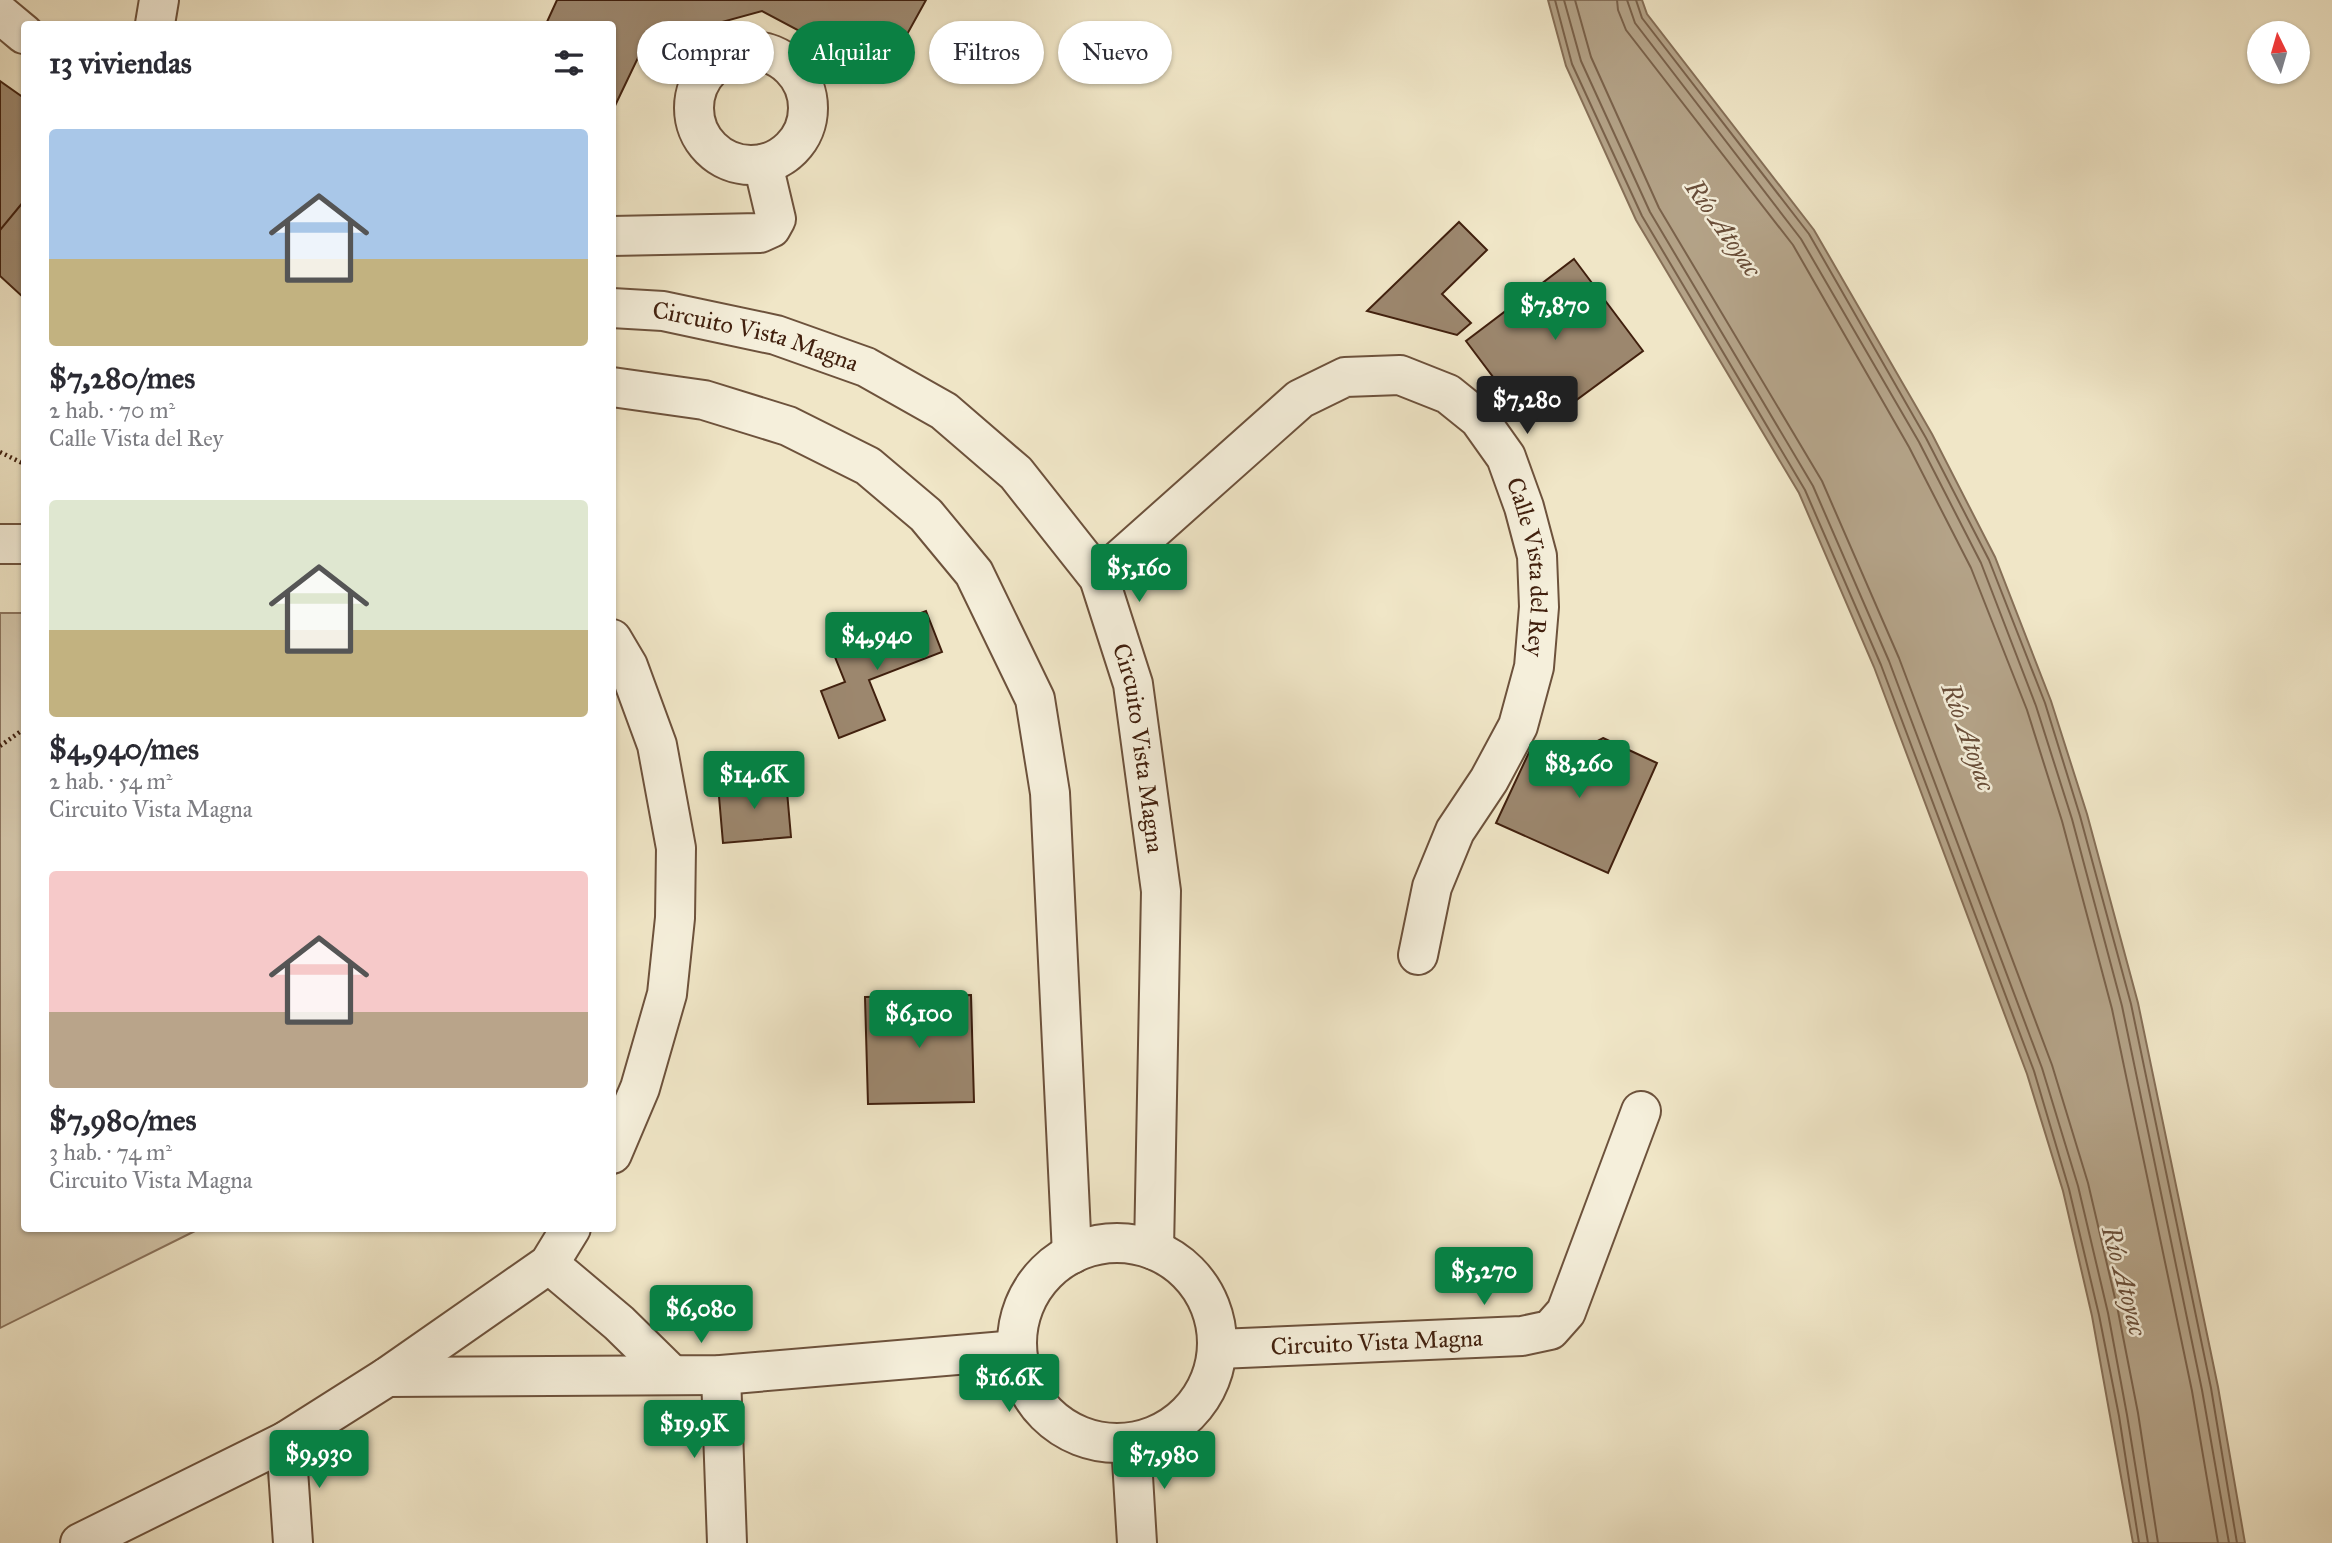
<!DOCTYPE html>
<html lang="es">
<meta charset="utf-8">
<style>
body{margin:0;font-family:"IM FELL Great Primer",serif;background:#f2f2f3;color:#2b2b33;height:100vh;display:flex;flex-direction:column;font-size:26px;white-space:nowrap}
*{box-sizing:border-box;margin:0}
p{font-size:23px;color:#7c7c81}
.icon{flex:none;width:38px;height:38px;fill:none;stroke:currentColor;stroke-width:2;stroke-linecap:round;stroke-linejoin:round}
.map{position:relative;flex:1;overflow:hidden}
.details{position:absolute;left:21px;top:21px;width:595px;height:1211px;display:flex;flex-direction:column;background:#fff;border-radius:7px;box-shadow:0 2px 5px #0004}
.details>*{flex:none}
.banner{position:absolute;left:637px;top:21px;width:665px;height:63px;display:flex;gap:14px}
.needle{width:46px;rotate:355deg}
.tools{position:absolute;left:2247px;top:21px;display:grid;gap:14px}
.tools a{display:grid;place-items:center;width:63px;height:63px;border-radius:50%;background:#fff;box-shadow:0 2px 5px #0004;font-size:35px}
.price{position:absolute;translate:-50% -60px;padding:0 16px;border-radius:7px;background:#0b8043;color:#fff;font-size:23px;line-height:46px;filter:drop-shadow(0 2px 4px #0008)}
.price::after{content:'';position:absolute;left:50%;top:42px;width:21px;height:16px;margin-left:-10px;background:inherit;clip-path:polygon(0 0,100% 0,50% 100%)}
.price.selected{background:#222;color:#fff}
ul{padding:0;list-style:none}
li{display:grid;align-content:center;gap:14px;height:371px;padding:0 28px}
li span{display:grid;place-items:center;height:217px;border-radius:7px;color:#555}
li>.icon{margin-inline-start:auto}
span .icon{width:126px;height:126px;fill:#fffc;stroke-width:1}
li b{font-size:30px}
h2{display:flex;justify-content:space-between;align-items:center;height:84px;padding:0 28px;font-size:30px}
.pill{padding:0 24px;border-radius:32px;background:#fff;box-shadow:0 2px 5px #0004;font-size:24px;line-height:63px}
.pill.selected{background:#0b8043;color:#fff}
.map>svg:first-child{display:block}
</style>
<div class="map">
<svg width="2332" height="1543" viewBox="0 0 2332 1543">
<rect width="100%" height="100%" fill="#f0e6c7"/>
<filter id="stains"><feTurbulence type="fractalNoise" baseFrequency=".00286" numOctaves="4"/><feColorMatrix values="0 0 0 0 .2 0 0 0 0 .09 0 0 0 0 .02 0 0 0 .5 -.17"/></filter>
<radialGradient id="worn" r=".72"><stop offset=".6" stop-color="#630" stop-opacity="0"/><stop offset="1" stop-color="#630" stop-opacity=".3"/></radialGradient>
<path fill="#d2c4a8" stroke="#8a725b" stroke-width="2" d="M0,613H24V1228L199,1229L0,1328Z"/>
<path fill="#b4a388" stroke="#866f57" stroke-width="2" d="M1548,0H1642L1647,14L1814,230L1932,434L1995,557L2051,701L2087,814L2138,1003L2218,1387L2245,1543H2133L2092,1316L2063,1191L2027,1074L1874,667L1799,493L1636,220L1566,66Z"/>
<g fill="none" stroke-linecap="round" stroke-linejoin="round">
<path stroke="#7a624b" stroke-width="2" d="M1555,0L1572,64L1642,216L1805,490L1881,665L2034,1071L2069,1189L2099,1315L2119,1416L2139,1543
M1564,0L1581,61L1650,212L1813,486L1889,661L2042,1068L2078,1186L2108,1313L2127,1415L2148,1543
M1575,0L1591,57L1659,208L1822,481L1899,658L2052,1065L2088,1183L2118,1311L2138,1413L2158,1543
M1617,0L1618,10L1626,30L1793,245L1909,447L1971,568L2027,710L2062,821L2112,1009L2192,1391L2218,1543
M1627,0L1635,23L1801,239L1919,442L1981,563L2036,706L2072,819L2122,1006L2202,1390L2229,1543
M1636,0L1642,18L1809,234L1926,438L1989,560L2045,703L2080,816L2131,1004L2211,1388L2237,1543"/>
</g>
<path fill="#9c876e" stroke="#41200e" stroke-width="2" d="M557,0H926L884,76L762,11L645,43L612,112V24H546Z
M0,81L24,98V201L0,230Z
M24,201V298L0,276V230Z
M1459,222L1487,250L1442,294L1471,323L1457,335L1367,311Z
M1574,259L1643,351L1571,404L1561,390L1524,418L1466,341Z
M926,611L942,652L869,680L885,720L839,738L821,691L845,682L835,657L885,638L881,628Z
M1603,738L1657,763L1608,873L1496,823L1532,746L1563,759Z
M786,780L791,837L723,843L718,785Z
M971,995L974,1102L868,1104L865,997Z"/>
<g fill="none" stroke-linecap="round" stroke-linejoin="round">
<g stroke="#6d523c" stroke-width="42">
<g id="street">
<path d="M0,14L24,34"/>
<path d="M155,24L159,0"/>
<circle cx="751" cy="108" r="57"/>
<path d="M612,236L760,233L771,228L776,219L763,164"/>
<path id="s1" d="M612,308L663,311L776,335L866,367L944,411L1016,473L1099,578L1133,684L1161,891L1154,1250"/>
<path d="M612,387L704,400L788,426L868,466L926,515L974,573L1035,699L1050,793L1072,1254"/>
<path d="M0,544H24"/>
<path id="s2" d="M1099,578L1300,399L1345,377L1400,375L1448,394L1479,419L1506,457L1524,507L1537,556L1539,607L1534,667L1518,726L1489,780L1455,831L1432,887L1418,955"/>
<path d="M612,639L628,666L657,745L676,848L675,918L667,994L640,1088L612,1154"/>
<circle cx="1117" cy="1343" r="100"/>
<path d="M549,1264L619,1323L672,1375"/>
<path id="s3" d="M1218,1349L1522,1336L1550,1330L1566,1312L1641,1111"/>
<path d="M721,1375L727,1543"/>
<path d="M387,1377L721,1375L1017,1350"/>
<path d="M286,1441L293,1543"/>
<path d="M1131,1443L1137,1543"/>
<path d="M80,1543L286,1441L387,1377L549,1264L571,1228"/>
</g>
</g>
<path stroke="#41200e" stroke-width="4.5" stroke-dasharray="2 3.5" stroke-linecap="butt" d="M0,452L24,464
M0,746L24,729"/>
<use href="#street" stroke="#f5efdb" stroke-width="38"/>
</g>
<g text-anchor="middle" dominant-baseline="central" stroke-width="5" stroke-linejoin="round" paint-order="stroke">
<g font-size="24" fill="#41200e" stroke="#f5efdb">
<text stroke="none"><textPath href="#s1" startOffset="147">Circuito Vista Magna</textPath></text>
<text stroke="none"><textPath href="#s2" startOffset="626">Calle Vista del Rey</textPath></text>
<text stroke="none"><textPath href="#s1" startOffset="756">Circuito Vista Magna</textPath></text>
<text stroke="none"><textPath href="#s3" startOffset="159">Circuito Vista Magna</textPath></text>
</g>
<g font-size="26" font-style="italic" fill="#694e39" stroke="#f5efdb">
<text transform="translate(1724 228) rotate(55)">Río Atoyac</text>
<text transform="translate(1969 737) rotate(70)">Río Atoyac</text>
<text transform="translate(2125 1281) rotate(75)">Río Atoyac</text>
</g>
</g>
<rect width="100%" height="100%" filter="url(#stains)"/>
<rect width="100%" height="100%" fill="url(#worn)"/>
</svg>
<div class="tools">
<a><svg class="needle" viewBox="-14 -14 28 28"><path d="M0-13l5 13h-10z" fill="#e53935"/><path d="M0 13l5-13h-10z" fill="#7c7c81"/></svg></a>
</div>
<b class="price" style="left:1555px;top:342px">$7,870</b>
<b class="price selected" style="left:1527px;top:436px">$7,280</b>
<b class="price" style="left:1139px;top:604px">$5,160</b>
<b class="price" style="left:877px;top:672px">$4,940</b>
<b class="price" style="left:1579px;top:800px">$8,260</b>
<b class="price" style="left:754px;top:811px">$14.6K</b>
<b class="price" style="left:919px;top:1050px">$6,100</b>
<b class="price" style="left:1484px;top:1307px">$5,270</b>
<b class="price" style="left:701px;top:1345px">$6,080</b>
<b class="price" style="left:1009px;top:1414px">$16.6K</b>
<b class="price" style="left:694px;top:1460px">$19.9K</b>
<b class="price" style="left:319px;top:1490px">$9,930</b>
<b class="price" style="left:1164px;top:1491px">$7,980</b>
<div class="banner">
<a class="pill">Comprar</a>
<a class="pill selected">Alquilar</a>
<a class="pill">Filtros</a>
<a class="pill">Nuevo</a>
</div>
<section class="details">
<h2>13 viviendas<svg class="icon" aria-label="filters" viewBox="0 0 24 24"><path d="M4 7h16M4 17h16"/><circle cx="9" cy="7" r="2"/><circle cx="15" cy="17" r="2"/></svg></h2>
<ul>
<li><span style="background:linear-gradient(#a9c7e8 60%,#c2b280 0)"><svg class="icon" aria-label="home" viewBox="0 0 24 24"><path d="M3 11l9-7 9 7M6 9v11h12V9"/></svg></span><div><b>$7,280/mes</b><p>2 hab. · 70 m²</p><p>Calle Vista del Rey</p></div></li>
<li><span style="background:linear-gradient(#dfe7d0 60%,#c2b280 0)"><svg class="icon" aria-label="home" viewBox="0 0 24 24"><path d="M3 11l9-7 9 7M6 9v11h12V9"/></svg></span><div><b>$4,940/mes</b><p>2 hab. · 54 m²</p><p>Circuito Vista Magna</p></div></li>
<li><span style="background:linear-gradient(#f6c9c9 65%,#b9a48a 0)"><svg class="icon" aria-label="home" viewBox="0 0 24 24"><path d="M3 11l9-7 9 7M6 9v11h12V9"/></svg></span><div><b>$7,980/mes</b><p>3 hab. · 74 m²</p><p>Circuito Vista Magna</p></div></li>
</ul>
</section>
</div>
